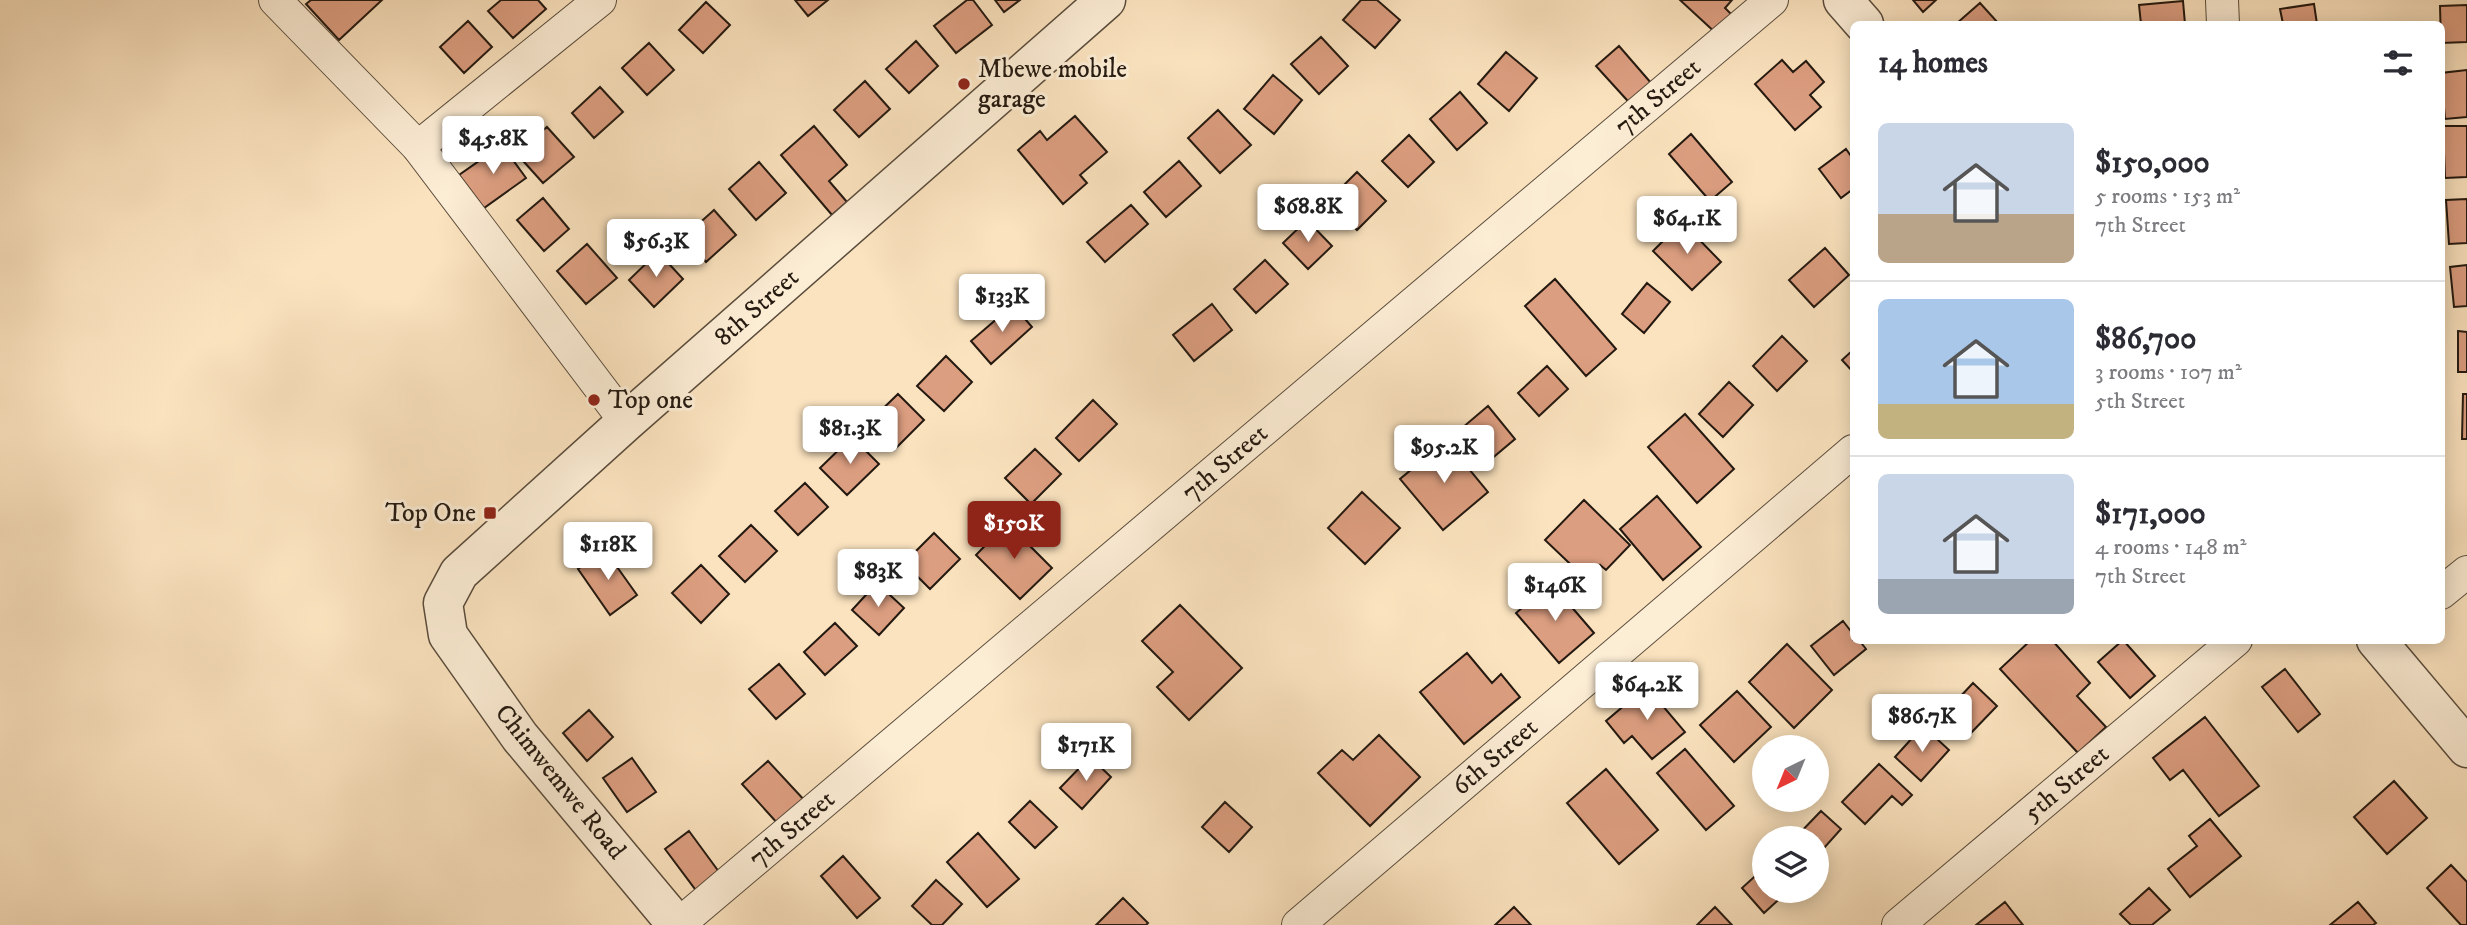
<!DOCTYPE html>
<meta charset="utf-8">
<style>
body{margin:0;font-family:"IM FELL DW Pica",serif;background:#f7f7f7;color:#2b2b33;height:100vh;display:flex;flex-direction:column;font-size:26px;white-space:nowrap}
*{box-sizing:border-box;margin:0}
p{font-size:23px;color:#7c7c81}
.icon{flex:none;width:38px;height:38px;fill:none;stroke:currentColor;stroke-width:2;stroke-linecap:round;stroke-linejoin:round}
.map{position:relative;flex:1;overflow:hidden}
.panel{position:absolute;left:1850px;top:21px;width:595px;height:623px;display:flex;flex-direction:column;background:#fff;border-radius:10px;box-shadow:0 4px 18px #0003}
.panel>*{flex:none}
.needle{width:46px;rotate:223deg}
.buttons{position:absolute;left:1752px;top:735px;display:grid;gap:14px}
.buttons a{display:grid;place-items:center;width:77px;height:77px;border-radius:50%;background:#fff;box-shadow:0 4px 18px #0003;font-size:35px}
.price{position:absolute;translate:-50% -60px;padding:0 16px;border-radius:7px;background:#fff;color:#222;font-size:23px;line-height:46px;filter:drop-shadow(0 2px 4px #0008)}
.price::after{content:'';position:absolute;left:50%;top:42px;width:21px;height:16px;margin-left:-10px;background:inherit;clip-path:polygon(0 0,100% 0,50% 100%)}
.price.active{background:#8f2418;color:#fff}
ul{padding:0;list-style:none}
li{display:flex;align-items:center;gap:21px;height:175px;padding:0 28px}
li+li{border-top:2px solid #e1e1e2}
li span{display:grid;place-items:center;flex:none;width:196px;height:140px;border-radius:10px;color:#555}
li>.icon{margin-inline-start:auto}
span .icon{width:84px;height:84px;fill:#fffc;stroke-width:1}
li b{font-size:30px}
h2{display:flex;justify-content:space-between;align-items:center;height:84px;padding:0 28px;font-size:30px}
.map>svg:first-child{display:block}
</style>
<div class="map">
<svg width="2467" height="925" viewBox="0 0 2467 925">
<rect width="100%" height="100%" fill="#fbe3bf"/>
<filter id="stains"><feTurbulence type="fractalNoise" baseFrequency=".00286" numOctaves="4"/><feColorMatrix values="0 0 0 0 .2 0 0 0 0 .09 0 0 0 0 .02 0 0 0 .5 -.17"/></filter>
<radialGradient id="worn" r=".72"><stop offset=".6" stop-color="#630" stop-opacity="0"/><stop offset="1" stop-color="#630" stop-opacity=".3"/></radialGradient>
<path fill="#dc9e80" stroke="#241910" stroke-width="2" d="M311,0H382L339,40L306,4Z
M501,0H538L546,9L513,38L488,11Z
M795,0H828L808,16Z
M967,0H973L992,25L956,53L934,26Z
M995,0H1020L1004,12Z
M1361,0H1377L1400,20L1375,48L1343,20Z
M1680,0H1732L1725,8L1734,17L1718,35Z
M1913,0H1936L1923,12Z
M2183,1L2185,24H2141L2139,5Z
M706,2L730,25L703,53L679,30Z
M1980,3L1999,24H1956Z
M2314,4L2317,24H2283L2280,9Z
M2467,5V42L2441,43L2440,6Z
M468,21L492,47L464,73L440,47Z
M1321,37L1348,66L1319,94L1291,64Z
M916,41L938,66L909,93L886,69Z
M649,43L674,70L647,95L622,68Z
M1619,46L1658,91L1636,110L1596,66Z
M1506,52L1537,78L1509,111L1478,84Z
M1782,60L1793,72L1806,61L1824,82L1810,95L1821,107L1795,130L1755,84Z
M2467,70V117L2445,119L2441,73Z
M1273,75L1302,100L1274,134L1244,109Z
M865,81L890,109L859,137L834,110Z
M600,87L623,112L594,138L572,113Z
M1460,92L1487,123L1457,150L1430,119Z
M1218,110L1251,145L1220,173L1188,138Z
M1075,116L1107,152L1080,175L1087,183L1063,204L1018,150L1040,131L1047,140Z
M814,126L847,165L829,181L847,202L832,215L781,155Z
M2443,126H2467V177L2445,178Z
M547,127L574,157L543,183L516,153Z
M1691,134L1732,182L1710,201L1669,154Z
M1409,135L1434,162L1408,187L1382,161Z
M502,145L526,178L484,208L459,175Z
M1846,149L1853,159V189L1841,198L1819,169Z
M1179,161L1201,186L1166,217L1144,192Z
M759,162L786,193L756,220L729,189Z
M1357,172L1386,201L1357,230L1328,201Z
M543,198L569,229L544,251L517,220Z
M2467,199V243L2449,244L2446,200Z
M1131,205L1148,224L1105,262L1087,242Z
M714,210L736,235L706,262L684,237Z
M1307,220L1332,246L1308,269L1283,243Z
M1682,222L1721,262L1692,290L1653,251Z
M587,244L617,278L586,304L557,271Z
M1825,248L1849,275L1814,307L1789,280Z
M658,252L683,279L654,307L629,280Z
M1265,260L1288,284L1256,313L1234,289Z
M2467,265V306L2454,307L2450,267Z
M1555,279L1616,349L1586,376L1525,306Z
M1647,283L1670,302L1644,333L1622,314Z
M1212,304L1232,330L1194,361L1173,335Z
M1013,305L1032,327L991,364L971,341Z
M2458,331L2467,332V372H2458Z
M1782,336L1807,361L1777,391L1753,366Z
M1853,350V372L1842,360Z
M946,356L972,382L944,411L917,386Z
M1547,366L1568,389L1539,416L1518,393Z
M1729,382L1753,405L1723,437L1699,414Z
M898,394L924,420L894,450L868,423Z
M2463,394H2467V439H2462Z
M1093,400L1117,424L1079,461L1056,438Z
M1488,406L1515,439L1490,460L1462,428Z
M1685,414L1734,469L1697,503L1648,447Z
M852,437L879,464L847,495L820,468Z
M1446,441L1488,492L1443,530L1400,479Z
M1035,449L1061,474L1031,504L1005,478Z
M805,483L828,507L798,535L775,511Z
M1362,492L1400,528L1365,564L1328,528Z
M1657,496L1701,547L1663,580L1620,529Z
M1584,500L1630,545L1606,570L1600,565L1587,580L1545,540Z
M1007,523L1052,568L1020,599L976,555Z
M751,525L777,551L745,582L719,556Z
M934,533L960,559L930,589L904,563Z
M605,550L637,595L610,615L578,569Z
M701,565L729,594L701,623L672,593Z
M877,583L904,608L879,635L852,610Z
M1551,583L1594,633L1559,663L1516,613Z
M1180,605L1242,668L1189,720L1157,687L1173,672L1142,641Z
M1843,621L1853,634V640H1859L1866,649L1834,675L1811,646Z
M835,623L857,646L825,675L804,652Z
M2031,640H2052L2090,683L2077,696L2106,727L2078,753L2000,669Z
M2123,640L2155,676L2130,698L2098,662Z
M1787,644L1832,690L1794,728L1749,682Z
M1467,653L1492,683L1501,674L1520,697L1464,744L1420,692Z
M779,664L805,694L776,719L749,689Z
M2285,669L2320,714L2298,732L2262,687Z
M1652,682L1667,700L1662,705L1685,732L1652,759L1632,736L1624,743L1606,721Z
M1973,683L1997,706L1969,735L1945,713Z
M1737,691L1771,727L1734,762L1700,725Z
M589,710L613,737L587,761L563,733Z
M2205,717L2259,786L2219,816L2183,770L2170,780L2153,758Z
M1923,726L1949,750L1921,781L1895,757Z
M1379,735L1420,777L1370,826L1318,773L1342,750L1353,760Z
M1685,749L1734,806L1706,830L1657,773Z
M1090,757L1111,777L1082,809L1060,788Z
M632,758L656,792L627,812L603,778Z
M768,761L806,802L779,825L742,784Z
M1879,764L1912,795L1902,805L1892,796L1865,824L1842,802Z
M1606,769L1658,830L1619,864L1567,803Z
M2394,781L2427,818L2387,854L2354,817Z
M1030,801L1057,827L1035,848L1009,822Z
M1225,802L1252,827L1229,852L1202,827Z
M1821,811L1841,829L1816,857V838H1795Z
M2210,819L2241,856L2190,897L2168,869L2197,846L2189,836Z
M689,831L722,876L698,893L665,849Z
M978,833L1019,879L987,907L947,862Z
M843,856L880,898L857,918L821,876Z
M2451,865L2467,882V925H2461L2427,888Z
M1764,868V891H1788L1764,913L1742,888Z
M936,880L962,904L942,925H932L912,906Z
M2149,888L2170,910L2152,925H2131L2120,914Z
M1123,898L1148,923L1146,925H1096Z
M2005,902L2023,925H1976Z
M2358,902L2376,923L2373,925H2330Z
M1514,907L1531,925H1495Z
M1715,907L1732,925H1697Z"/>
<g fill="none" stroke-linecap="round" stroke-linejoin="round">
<g stroke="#5a4c3c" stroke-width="34">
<g id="minor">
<path d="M275,0L418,147L626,422"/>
<path d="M2222,0L2223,24"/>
<path d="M418,147L600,0"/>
<path d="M2441,593L2467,572"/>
<path id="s1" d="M678,925L1772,0"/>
<path id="s2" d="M1298,925L1853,451"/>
<path id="s3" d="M1898,925L2236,640"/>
</g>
</g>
<g stroke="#5a4c3c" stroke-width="41">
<g id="tertiary">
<path d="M1843,0L1864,24"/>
<path d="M2376,640L2467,748"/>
<path id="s4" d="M677,925L520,737L448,635L443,603L459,573L626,422L1106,0"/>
</g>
</g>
<use href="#minor" stroke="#fcedd5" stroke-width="32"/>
<use href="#tertiary" stroke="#fcedd5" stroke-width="38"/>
</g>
<g fill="#8f2418" stroke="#fcedd5" stroke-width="2.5">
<circle cx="964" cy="84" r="7"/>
<circle cx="594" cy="400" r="7"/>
<rect x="483" y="506" width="14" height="14" rx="3.5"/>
</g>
<g text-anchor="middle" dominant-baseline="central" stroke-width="6" stroke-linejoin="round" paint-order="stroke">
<g font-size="26" fill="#241910" stroke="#fcedd5" text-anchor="start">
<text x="978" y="69">Mbewe mobile<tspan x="978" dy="30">garage</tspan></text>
<text x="608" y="400">Top one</text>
<text x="476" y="513" text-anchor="end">Top One</text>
</g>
<g font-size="26" fill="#241910" stroke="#fcedd5">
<text stroke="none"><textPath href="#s1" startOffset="1283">7th Street</textPath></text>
<text stroke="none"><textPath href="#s4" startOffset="835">8th Street</textPath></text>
<text stroke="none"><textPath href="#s1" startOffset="716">7th Street</textPath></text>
<text stroke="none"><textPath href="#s2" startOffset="259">6th Street</textPath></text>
<text transform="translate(560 782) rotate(51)">Chimwemwe Road</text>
<text stroke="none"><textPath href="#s3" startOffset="220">5th Street</textPath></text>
<text stroke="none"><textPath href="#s1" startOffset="149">7th Street</textPath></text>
</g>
</g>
<rect width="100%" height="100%" filter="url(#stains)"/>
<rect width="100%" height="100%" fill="url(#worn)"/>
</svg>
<div class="buttons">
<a><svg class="needle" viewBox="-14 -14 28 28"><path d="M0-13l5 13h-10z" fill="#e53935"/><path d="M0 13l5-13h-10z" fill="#7c7c81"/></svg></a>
<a><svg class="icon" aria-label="layers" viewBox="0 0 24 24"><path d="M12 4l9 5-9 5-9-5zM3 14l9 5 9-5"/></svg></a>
</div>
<b class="price" style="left:493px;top:176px">$45.8K</b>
<b class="price" style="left:1308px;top:244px">$68.8K</b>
<b class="price" style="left:1687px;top:256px">$64.1K</b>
<b class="price" style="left:656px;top:279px">$56.3K</b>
<b class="price" style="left:1002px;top:334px">$133K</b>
<b class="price" style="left:850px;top:466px">$81.3K</b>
<b class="price" style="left:1444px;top:485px">$95.2K</b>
<b class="price active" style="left:1014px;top:561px">$150K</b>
<b class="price" style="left:608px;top:582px">$118K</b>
<b class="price" style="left:878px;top:609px">$83K</b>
<b class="price" style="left:1555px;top:623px">$146K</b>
<b class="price" style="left:1647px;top:722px">$64.2K</b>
<b class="price" style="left:1922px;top:754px">$86.7K</b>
<b class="price" style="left:1086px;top:783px">$171K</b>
<section class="panel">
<h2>14 homes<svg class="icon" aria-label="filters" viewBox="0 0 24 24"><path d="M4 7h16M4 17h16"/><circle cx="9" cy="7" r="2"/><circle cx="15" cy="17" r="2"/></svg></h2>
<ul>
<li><span style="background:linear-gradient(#c9d6e8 65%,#b9a48a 0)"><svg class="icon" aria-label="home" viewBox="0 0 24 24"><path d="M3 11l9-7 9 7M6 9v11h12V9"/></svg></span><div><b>$150,000</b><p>5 rooms · 153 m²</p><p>7th Street</p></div></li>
<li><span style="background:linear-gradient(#a9c7e8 75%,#c2b280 0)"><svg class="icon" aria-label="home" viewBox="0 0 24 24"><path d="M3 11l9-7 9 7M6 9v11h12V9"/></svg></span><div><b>$86,700</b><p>3 rooms · 107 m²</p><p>5th Street</p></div></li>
<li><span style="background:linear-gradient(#c9d6e8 75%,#9aa5b1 0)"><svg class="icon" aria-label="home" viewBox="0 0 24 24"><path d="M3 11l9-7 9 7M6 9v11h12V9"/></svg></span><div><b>$171,000</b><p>4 rooms · 148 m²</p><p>7th Street</p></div></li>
</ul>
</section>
</div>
